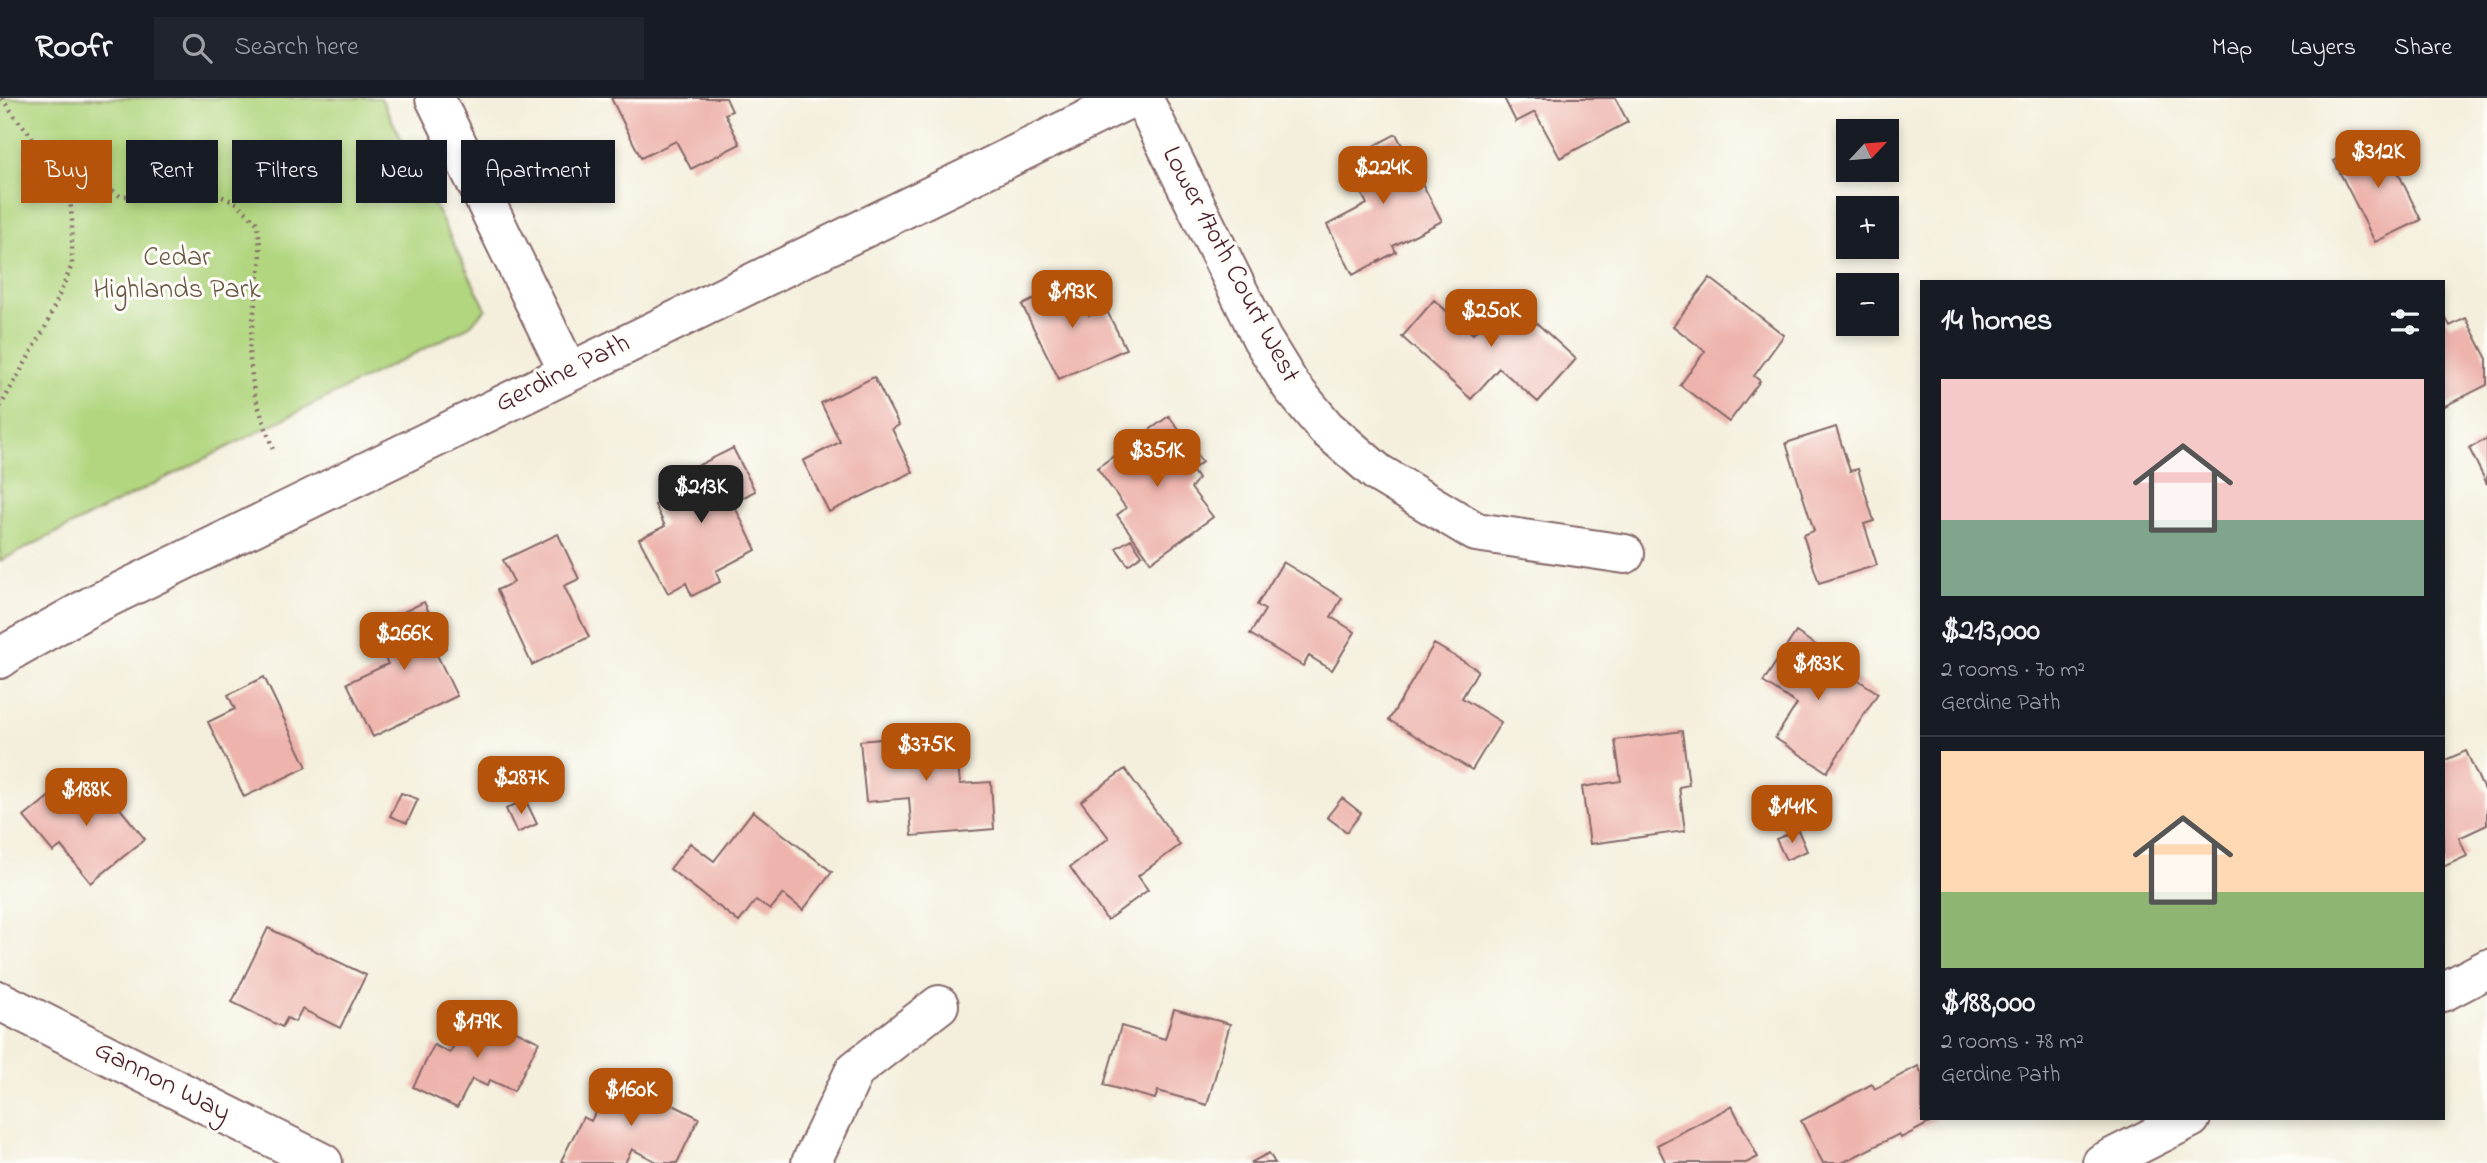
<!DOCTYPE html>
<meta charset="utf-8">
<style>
body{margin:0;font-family:"Indie Flower",sans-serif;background:#20242c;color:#f1f3f6;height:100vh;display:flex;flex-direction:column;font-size:26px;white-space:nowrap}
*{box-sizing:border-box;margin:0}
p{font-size:23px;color:#9ea1a6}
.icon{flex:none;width:38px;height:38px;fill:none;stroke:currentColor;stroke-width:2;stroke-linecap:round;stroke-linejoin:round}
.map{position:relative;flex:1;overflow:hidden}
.side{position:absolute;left:1920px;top:182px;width:525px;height:840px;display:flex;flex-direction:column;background:#171b24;border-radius:0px;box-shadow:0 4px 10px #0003}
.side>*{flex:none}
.top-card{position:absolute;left:21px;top:42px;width:665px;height:63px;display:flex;gap:14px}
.needle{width:46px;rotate:64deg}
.buttons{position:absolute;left:1836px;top:21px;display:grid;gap:14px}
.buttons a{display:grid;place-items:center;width:63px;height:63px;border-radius:0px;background:#171b24;box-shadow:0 4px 10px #0003;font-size:35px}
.price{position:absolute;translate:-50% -60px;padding:0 16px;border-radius:14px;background:#b45309;color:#fff;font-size:23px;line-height:46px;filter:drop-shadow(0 2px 4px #0008)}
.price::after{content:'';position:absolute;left:50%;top:42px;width:21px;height:16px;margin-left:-10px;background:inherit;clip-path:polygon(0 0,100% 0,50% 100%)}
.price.on{background:#222;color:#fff}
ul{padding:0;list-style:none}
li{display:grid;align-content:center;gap:14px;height:371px;padding:0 21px}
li+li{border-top:2px solid #363941}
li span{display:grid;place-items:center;height:217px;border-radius:0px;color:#555}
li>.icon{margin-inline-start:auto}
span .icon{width:126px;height:126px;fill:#fffc;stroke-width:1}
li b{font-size:30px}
h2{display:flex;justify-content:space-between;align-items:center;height:84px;padding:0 21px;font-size:30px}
.chip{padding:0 24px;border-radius:0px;background:#171b24;box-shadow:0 4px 10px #0003;font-size:24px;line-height:63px}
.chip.on{background:#b45309;color:#fff}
header{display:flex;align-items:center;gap:42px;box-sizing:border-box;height:98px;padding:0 35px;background:#171b24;border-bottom:2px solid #363941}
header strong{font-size:33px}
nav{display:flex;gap:38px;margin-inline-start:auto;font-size:24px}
.search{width:490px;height:63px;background:#20242c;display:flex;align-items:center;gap:18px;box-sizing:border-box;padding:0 24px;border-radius:0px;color:#9ea1a6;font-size:26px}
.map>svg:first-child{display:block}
</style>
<header>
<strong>Roofr</strong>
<div class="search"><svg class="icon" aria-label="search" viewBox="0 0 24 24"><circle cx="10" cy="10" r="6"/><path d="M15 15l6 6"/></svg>Search here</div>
<nav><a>Map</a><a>Layers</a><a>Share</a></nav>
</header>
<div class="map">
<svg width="2487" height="1065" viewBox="0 0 2487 1065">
<rect width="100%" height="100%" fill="#fdfcf7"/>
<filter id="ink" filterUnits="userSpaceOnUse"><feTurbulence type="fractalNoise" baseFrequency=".0143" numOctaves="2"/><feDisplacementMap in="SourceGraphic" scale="14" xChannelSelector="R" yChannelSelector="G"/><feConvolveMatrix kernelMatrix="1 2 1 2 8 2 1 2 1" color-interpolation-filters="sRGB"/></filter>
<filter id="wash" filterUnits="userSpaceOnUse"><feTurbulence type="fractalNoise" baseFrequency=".00686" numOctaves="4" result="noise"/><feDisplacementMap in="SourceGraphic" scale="28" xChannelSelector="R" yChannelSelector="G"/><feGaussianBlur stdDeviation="1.57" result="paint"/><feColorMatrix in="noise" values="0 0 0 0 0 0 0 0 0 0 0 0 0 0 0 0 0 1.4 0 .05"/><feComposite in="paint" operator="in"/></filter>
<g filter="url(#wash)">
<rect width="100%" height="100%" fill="#f4efdd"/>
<path fill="#b1d67f" stroke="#7e7a55" stroke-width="2" d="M0,0H381L486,211L468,229L0,463Z"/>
<g id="blocks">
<path fill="#edb3ac" d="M611,0H726L732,13L725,16L740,46L691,71L676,43L641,60Z
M1504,0H1615L1628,24L1560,60L1535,14L1516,24Z
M1396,36L1442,123L1393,148L1396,154L1353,177L1327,127L1367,106L1345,63Z
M2381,39L2421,122L2375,144L2334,63Z
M1710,180L1784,237L1754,278L1760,283L1729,324L1680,287L1705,253L1673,228Z
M1073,183L1089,217L1105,209L1126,251L1059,281L1022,207Z
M1507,198L1576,261L1538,304L1499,270L1471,301L1402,239L1434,202L1473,236Z
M2443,215L2450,228L2466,220L2487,261V287L2443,309Z
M874,279L899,327L892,331L913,374L829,414L803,363L840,344L821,305Z
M1169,318L1202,364L1192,372L1198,381L1191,390L1213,419L1151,464L1117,417L1126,410L1097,370Z
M1836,329L1850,373L1858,371L1874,423L1864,426L1877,467L1819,485L1803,437L1814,433L1786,345Z
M2487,341V386L2469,350Z
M733,350L755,393L733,405L756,452L716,473L720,484L692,498L686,485L668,495L639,441L665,428L655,407L668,400L661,386Z
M558,436L579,481L564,488L589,539L532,567L497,492L514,484L503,462Z
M1131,441L1142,457L1128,467L1116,450Z
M1283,464L1342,500L1331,519L1355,534L1332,572L1309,558L1303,568L1250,536L1265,512L1257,507Z
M424,504L446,550L436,555L457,598L373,639L347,585L388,566L370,530Z
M1796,534L1835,560L1832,565L1878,595L1827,674L1775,640L1797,606L1763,584Z
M1434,546L1478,572L1462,600L1501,624L1472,672L1389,622Z
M264,579L307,669L244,699L208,624L235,611L228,597Z
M1682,633L1689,687L1679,689L1685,733L1590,746L1582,689L1621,683L1615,642Z
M955,634L960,686L991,684L994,731L912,738L909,700L866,704L860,643Z
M2466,653L2484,692L2487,691V727L2459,740L2467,758L2443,769V663Z
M1125,671L1180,747L1138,778L1148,792L1107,822L1070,769L1109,740L1081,703Z
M95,680L145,741L91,785L61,748L53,754L24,719L62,688L71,699Z
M401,695L418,701L407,725L390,718Z
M1342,700L1361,715L1347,734L1327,719Z
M525,701L537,726L517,735L506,711Z
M753,713L832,774L803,812L783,796L770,812L756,802L739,824L670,771L690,745L714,763Z
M1798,732L1807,753L1786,762L1776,741Z
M268,830L366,877L340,930L302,911L295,924L287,920L282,929L232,904Z
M471,911L539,944L514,993L490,982L487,988L472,981L457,1010L413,989L434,947L450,955Z
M1174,911L1230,926L1207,1007L1158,993L1155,1001L1104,987L1121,928L1165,941Z
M1918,968L1922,976V1020H1939L1901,1040L1899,1036L1842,1065H1823L1801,1023L1872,986L1875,991Z
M614,977L699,1020L677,1065H659L632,1051L625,1065H565L561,1063L583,1019L591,1023Z
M1732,1008L1758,1059L1746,1065H1666L1657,1047Z
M1269,1055L1275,1065H1250Z"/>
</g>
</g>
<g filter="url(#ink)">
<use href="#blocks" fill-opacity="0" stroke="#866869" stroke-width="2"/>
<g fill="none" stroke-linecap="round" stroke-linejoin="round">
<g stroke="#866869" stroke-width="42">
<path id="minor" d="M435,0L568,273
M1143,0L1262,241L1291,288L1326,330L1378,375L1476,434L1625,456
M0,561L14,551L93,507L1131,0
M2443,894L2487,871
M0,903L323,1065
M811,1065L855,972L939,907
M2102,1065L2191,1020"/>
</g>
<path stroke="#866869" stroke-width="4.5" stroke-dasharray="2 5" stroke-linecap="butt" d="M2,0L16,20L41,49L67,65L83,71L120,98L183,99L215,96L237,105L258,126L261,160L249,253L254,295L274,355
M0,309L45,230L72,167V123L67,65"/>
<use href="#minor" stroke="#fff" stroke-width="38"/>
</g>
</g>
<g text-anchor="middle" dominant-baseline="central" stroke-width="6" stroke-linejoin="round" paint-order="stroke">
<g font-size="28" fill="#695644" stroke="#fdfcf7">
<text x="177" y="160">Cedar<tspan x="177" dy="32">Highlands Park</tspan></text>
</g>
<g font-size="28" fill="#4a1f2b" stroke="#fdfcf7">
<text transform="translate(1230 167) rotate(62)">Lower 170th Court West</text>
<text transform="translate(563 276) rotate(-26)">Gerdine Path</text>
<text transform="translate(162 984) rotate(27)">Gannon Way</text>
</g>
</g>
</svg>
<div class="buttons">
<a><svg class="needle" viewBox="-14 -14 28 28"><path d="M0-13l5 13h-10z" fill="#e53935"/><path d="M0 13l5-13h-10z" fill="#9ea1a6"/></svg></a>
<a>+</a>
<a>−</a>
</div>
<b class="price" style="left:2378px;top:92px">$312K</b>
<b class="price" style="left:1383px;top:108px">$224K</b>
<b class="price" style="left:1072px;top:232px">$193K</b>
<b class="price" style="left:1491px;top:251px">$250K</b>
<b class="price" style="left:1157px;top:391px">$351K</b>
<b class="price on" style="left:701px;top:427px">$213K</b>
<b class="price" style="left:404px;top:574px">$266K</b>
<b class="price" style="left:1818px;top:604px">$183K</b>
<b class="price" style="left:926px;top:685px">$375K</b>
<b class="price" style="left:521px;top:718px">$287K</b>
<b class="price" style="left:86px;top:730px">$188K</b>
<b class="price" style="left:1792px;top:747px">$141K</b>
<b class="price" style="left:477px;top:962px">$179K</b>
<b class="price" style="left:631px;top:1030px">$160K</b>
<div class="top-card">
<a class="chip on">Buy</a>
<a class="chip">Rent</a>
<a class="chip">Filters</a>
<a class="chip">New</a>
<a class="chip">Apartment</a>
</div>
<section class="side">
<h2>14 homes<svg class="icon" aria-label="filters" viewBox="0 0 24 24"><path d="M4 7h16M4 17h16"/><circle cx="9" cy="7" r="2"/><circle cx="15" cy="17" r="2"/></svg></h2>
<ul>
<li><span style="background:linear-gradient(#f6c9c9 65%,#7fa58c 0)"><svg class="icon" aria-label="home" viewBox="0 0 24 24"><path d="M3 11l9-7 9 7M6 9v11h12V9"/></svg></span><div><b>$213,000</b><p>2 rooms · 70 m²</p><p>Gerdine Path</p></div></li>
<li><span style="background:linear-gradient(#ffd9b3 65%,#8fb573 0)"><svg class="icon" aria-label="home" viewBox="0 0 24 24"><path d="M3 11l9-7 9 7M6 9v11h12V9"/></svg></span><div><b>$188,000</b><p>2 rooms · 78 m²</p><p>Gerdine Path</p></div></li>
</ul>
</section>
</div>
